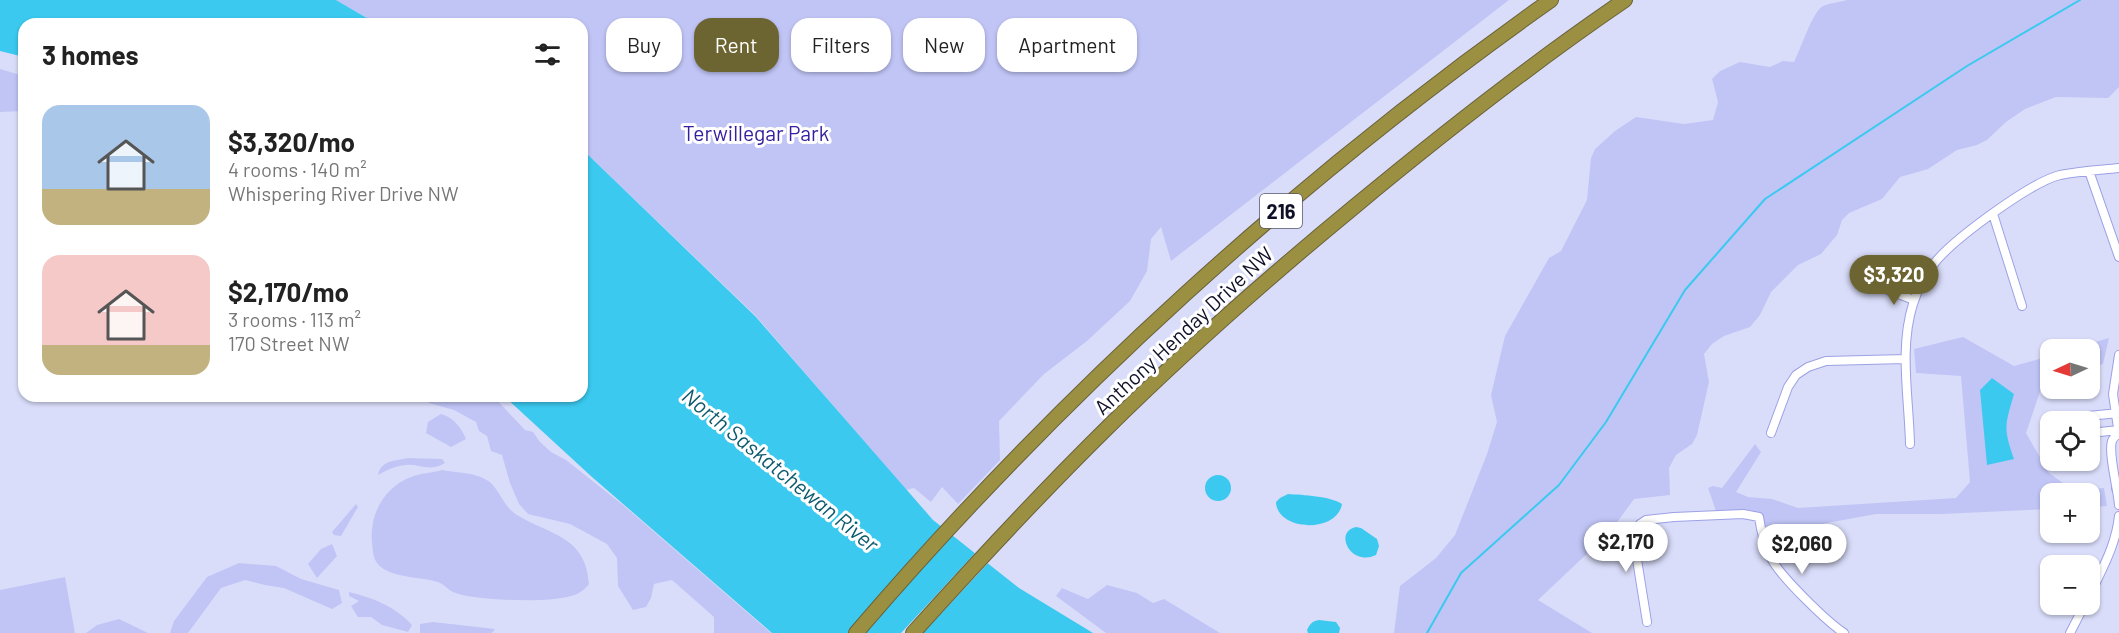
<!DOCTYPE html>
<meta charset="utf-8">
<style>
body{margin:0;font-family:Barlow,sans-serif;background:#f6f6f6;color:#222;height:100vh;display:flex;flex-direction:column;font-size:22px;white-space:nowrap}
*{box-sizing:border-box;margin:0}
p{font-size:20px;color:#767676}
.icon{flex:none;width:33px;height:33px;fill:none;stroke:currentColor;stroke-width:2;stroke-linecap:round;stroke-linejoin:round}
.map{position:relative;flex:1;overflow:hidden}
.sheet{position:absolute;left:18px;top:18px;width:570px;height:384px;display:flex;flex-direction:column;background:#fff;border-radius:18px;box-shadow:0 2px 4px #0004}
.sheet>*{flex:none}
.banner{position:absolute;left:606px;top:18px;width:570px;height:54px;display:flex;gap:12px}
.needle{width:39px;rotate:266deg}
.buttons{position:absolute;left:2040px;top:339px;display:grid;gap:12px}
.buttons a{display:grid;place-items:center;width:60px;height:60px;border-radius:12px;background:#fff;box-shadow:0 2px 4px #0004;font-size:30px}
.price{position:absolute;translate:-50% -51px;padding:0 14px;border-radius:21px;background:#fff;color:#222;font-size:20px;line-height:39px;filter:drop-shadow(0 2px 3px #0008)}
.price::after{content:'';position:absolute;left:50%;top:36px;width:18px;height:14px;margin-left:-9px;background:inherit;clip-path:polygon(0 0,100% 0,50% 100%)}
.price.on{background:#6c6431;color:#fff}
ul{padding:0;list-style:none}
li{display:flex;align-items:center;gap:18px;height:150px;padding:0 24px}
li span{display:grid;place-items:center;flex:none;width:168px;height:120px;border-radius:18px;color:#555}
li>.icon{margin-inline-start:auto}
span .icon{width:72px;height:72px;fill:#fffc;stroke-width:1}
li b{font-size:26px}
h2{display:flex;justify-content:space-between;align-items:center;height:72px;padding:0 24px;font-size:26px}
.pill{padding:0 21px;border-radius:18px;background:#fff;box-shadow:0 2px 4px #0004;font-size:21px;line-height:54px}
.pill.on{background:#6c6431;color:#fff}
.map>svg:first-child{display:block}
</style>
<div class="map">
<svg width="2119" height="633" viewBox="0 0 2119 633">
<rect width="100%" height="100%" fill="#daddfa"/>
<path fill="#c0c5f6" d="M336,0H1509L1171,261L1161,227L1151,239L1147,271L1130,301L1087,341L1044,374L999,421L1000,460L958,504L942,487L931,502L914,488L906,490L756,316L582,149V24H377Z
M1847,0H2119V87L2108,98L2056,97L2025,109L2006,122L1987,140L1977,145L1957,150L1928,169L1900,177L1882,199L1849,213L1842,220L1837,235L1821,254L1798,265L1771,292L1760,315L1750,327L1724,336L1712,344L1704,354L1709,382L1697,435L1692,444L1676,455L1669,468L1670,495L1634,499L1610,532L1538,600L1592,633H1394L1400,586L1436,558L1455,535L1487,454L1497,422L1491,395L1505,336L1549,258L1561,251L1587,200L1591,158L1595,149L1615,131L1636,117L1684,124L1713,120L1718,102L1712,79L1720,71L1740,62L1770,67L1783,61L1794,62C1801,49 1812,12 1823,6C1830,3 1840,2 1847,0Z
M0,69L24,76V111L0,112Z
M1963,337L2014,366L2050,356V381L2043,383L2026,433L2049,473L2074,491L2104,488L2107,506L2090,507V494H2050V509L1941,514H1876L1767,534L1762,516L1751,510L1716,511L1708,488L1713,486L1722,488L1755,444L1761,452L1736,492L1748,497L1772,499L1798,508L1956,498L1970,482L1961,376L1916,373L1914,349Z
M2109,338L2103,364L2090,368V350L2071,349Z
M424,396H493L525,430L533,432L540,442L551,452L566,460L623,505L771,633H714V617L672,580L654,584L651,598L646,607L633,610L618,586L617,558L607,544L570,524L528,514L519,504L510,483L502,455L491,451L487,436L479,431L476,422L454,410L429,403Z
M441,414C453,417 461,427 466,439L451,447L426,433L428,422Z
M408,458L442,459L445,463C428,473 420,463 406,465C395,466 387,470 378,475C381,460 395,461 408,458Z
M442,470C457,473 478,472 491,483C500,492 505,508 517,515C550,535 586,536 589,584C584,590 579,594 571,596C550,603 473,601 453,592C448,590 444,584 438,582C422,577 394,578 381,567C373,561 373,552 372,543C369,515 384,487 411,477C420,473 432,473 442,470Z
M356,504L358,507L341,536L334,535L332,532Z
M332,544L337,556L317,578L308,564L321,549Z
M239,563L276,566L301,579L339,590L342,603L332,609L284,588L265,585L245,580L221,588L188,633H170L174,621L207,577Z
M65,577L75,633H0V590Z
M1107,585L1137,593L1153,603L1164,599L1220,633H1106L1056,596L1062,588L1088,599Z
M349,592C373,598 395,606 412,625L408,632L382,625L371,617H358L351,606L359,601L349,596Z
M119,619L148,633H86L97,625Z
M433,622L495,629L492,633H420V624Z"/>
<path fill="#3bc9ef" d="M0,0H336L377,24H24V57L0,51Z
M582,149L756,317L933,520L1019,588L1093,633H772L592,477L504,396H582Z
M1992,378L2014,394C2005,425 2003,428 2014,459L1987,465L1980,390Z
M1205 488a13 13 0 1 1 26 0a13 13 0 1 1-26 0Z
M1288,494C1303,495 1330,496 1342,504C1337,534 1277,531 1276,502L1280,498Z
M1356,527L1361,528L1377,539L1379,546L1376,555C1351,567 1333,532 1356,527Z
M1319,620L1336,622L1340,628L1339,633H1308L1307,630C1310,624 1312,621 1319,620Z"/>
<path fill="#daddfa" d="M977,551L990,561L923,633H901Z"/>
<g fill="none" stroke-linecap="round" stroke-linejoin="round">
<path stroke="#3bc9ef" stroke-width="2" d="M1427,633L1461,573L1559,485L1606,422L1685,290L1765,199L1967,66L2080,0"/>
<g stroke="#9ca1e5" stroke-width="10">
<path id="street" d="M2089,171L2119,257
M1993,214L2022,306
M1883,288L1914,300
M2119,355L2113,394L2119,435
M2081,422L2088,416L2119,413
M1771,433L1788,387L1796,375L1808,367L1826,361L1905,359
M2090,433L2119,430
M2118,433C2116,436 2113,438 2112,441C2108,453 2118,490 2119,505
M1910,444C1909,398 1899,348 1913,304C1918,288 1926,272 1937,260C1957,237 2031,182 2060,175C2079,171 2100,170 2119,168
M2090,595C2102,569 2116,545 2119,516
M1647,622L1634,541L1640,524L1646,520L1674,517L1743,514L1759,517C1761,531 1764,545 1771,558C1780,576 1826,621 1844,633
M2070,633L2085,604"/>
</g>
<g stroke="#9ca1e5" stroke-width="14">
<path id="secondary" d="M2118,488H2119"/>
</g>
<g stroke="#6a6238" stroke-width="16">
<path id="highway" d="M856,633C1059,396 1296,180 1551,0
M913,633C976,563 1040,494 1107,428C1186,350 1269,277 1354,207C1442,134 1531,64 1625,0"/>
</g>
<use href="#street" stroke="#fff" stroke-width="8"/>
<use href="#secondary" stroke="#fff" stroke-width="10"/>
<use href="#highway" stroke="#9b8f41" stroke-width="14"/>
</g>
<g text-anchor="middle" dominant-baseline="central" stroke-width="6" stroke-linejoin="round" paint-order="stroke">
<rect fill="#fff" stroke="#575768" stroke-width="1.5" x="1260" y="194" width="42" height="34" rx="4.5"/>
<g font-size="20" font-weight="bold" fill="#0f0f28">
<text x="1281" y="211">216</text>
</g>
<g font-size="21" fill="#37209f" stroke="#fff">
<text x="756" y="132">Terwillegar Park</text>
</g>
<g font-size="21" fill="#0f0f28" stroke="#fff">
<text transform="translate(1183 330) rotate(-43)">Anthony Henday Drive NW</text>
</g>
<g font-size="22" font-style="italic" fill="#0b5a6e" stroke="#fff">
<text transform="translate(781 469) rotate(39)">North Saskatchewan River</text>
</g>
</g>
</svg>
<div class="buttons">
<a><svg class="needle" viewBox="-14 -14 28 28"><path d="M0-13l5 13h-10z" fill="#e53935"/><path d="M0 13l5-13h-10z" fill="#767676"/></svg></a>
<a><svg class="icon" aria-label="locate" viewBox="0 0 24 24"><circle cx="12" cy="12" r="6"/><path d="M12 2v4M12 18v4M2 12h4M18 12h4"/></svg></a>
<a>+</a>
<a>−</a>
</div>
<b class="price on" style="left:1894px;top:306px">$3,320</b>
<b class="price" style="left:1626px;top:573px">$2,170</b>
<b class="price" style="left:1802px;top:575px">$2,060</b>
<div class="banner">
<a class="pill">Buy</a>
<a class="pill on">Rent</a>
<a class="pill">Filters</a>
<a class="pill">New</a>
<a class="pill">Apartment</a>
</div>
<section class="sheet">
<h2>3 homes<svg class="icon" aria-label="filters" viewBox="0 0 24 24"><path d="M4 7h16M4 17h16"/><circle cx="9" cy="7" r="2"/><circle cx="15" cy="17" r="2"/></svg></h2>
<ul>
<li><span style="background:linear-gradient(#a9c7e8 70%,#c2b280 0)"><svg class="icon" aria-label="home" viewBox="0 0 24 24"><path d="M3 11l9-7 9 7M6 9v11h12V9"/></svg></span><div><b>$3,320/mo</b><p>4 rooms · 140 m²</p><p>Whispering River Drive NW</p></div></li>
<li><span style="background:linear-gradient(#f6c9c9 75%,#c2b280 0)"><svg class="icon" aria-label="home" viewBox="0 0 24 24"><path d="M3 11l9-7 9 7M6 9v11h12V9"/></svg></span><div><b>$2,170/mo</b><p>3 rooms · 113 m²</p><p>170 Street NW</p></div></li>
</ul>
</section>
</div>
